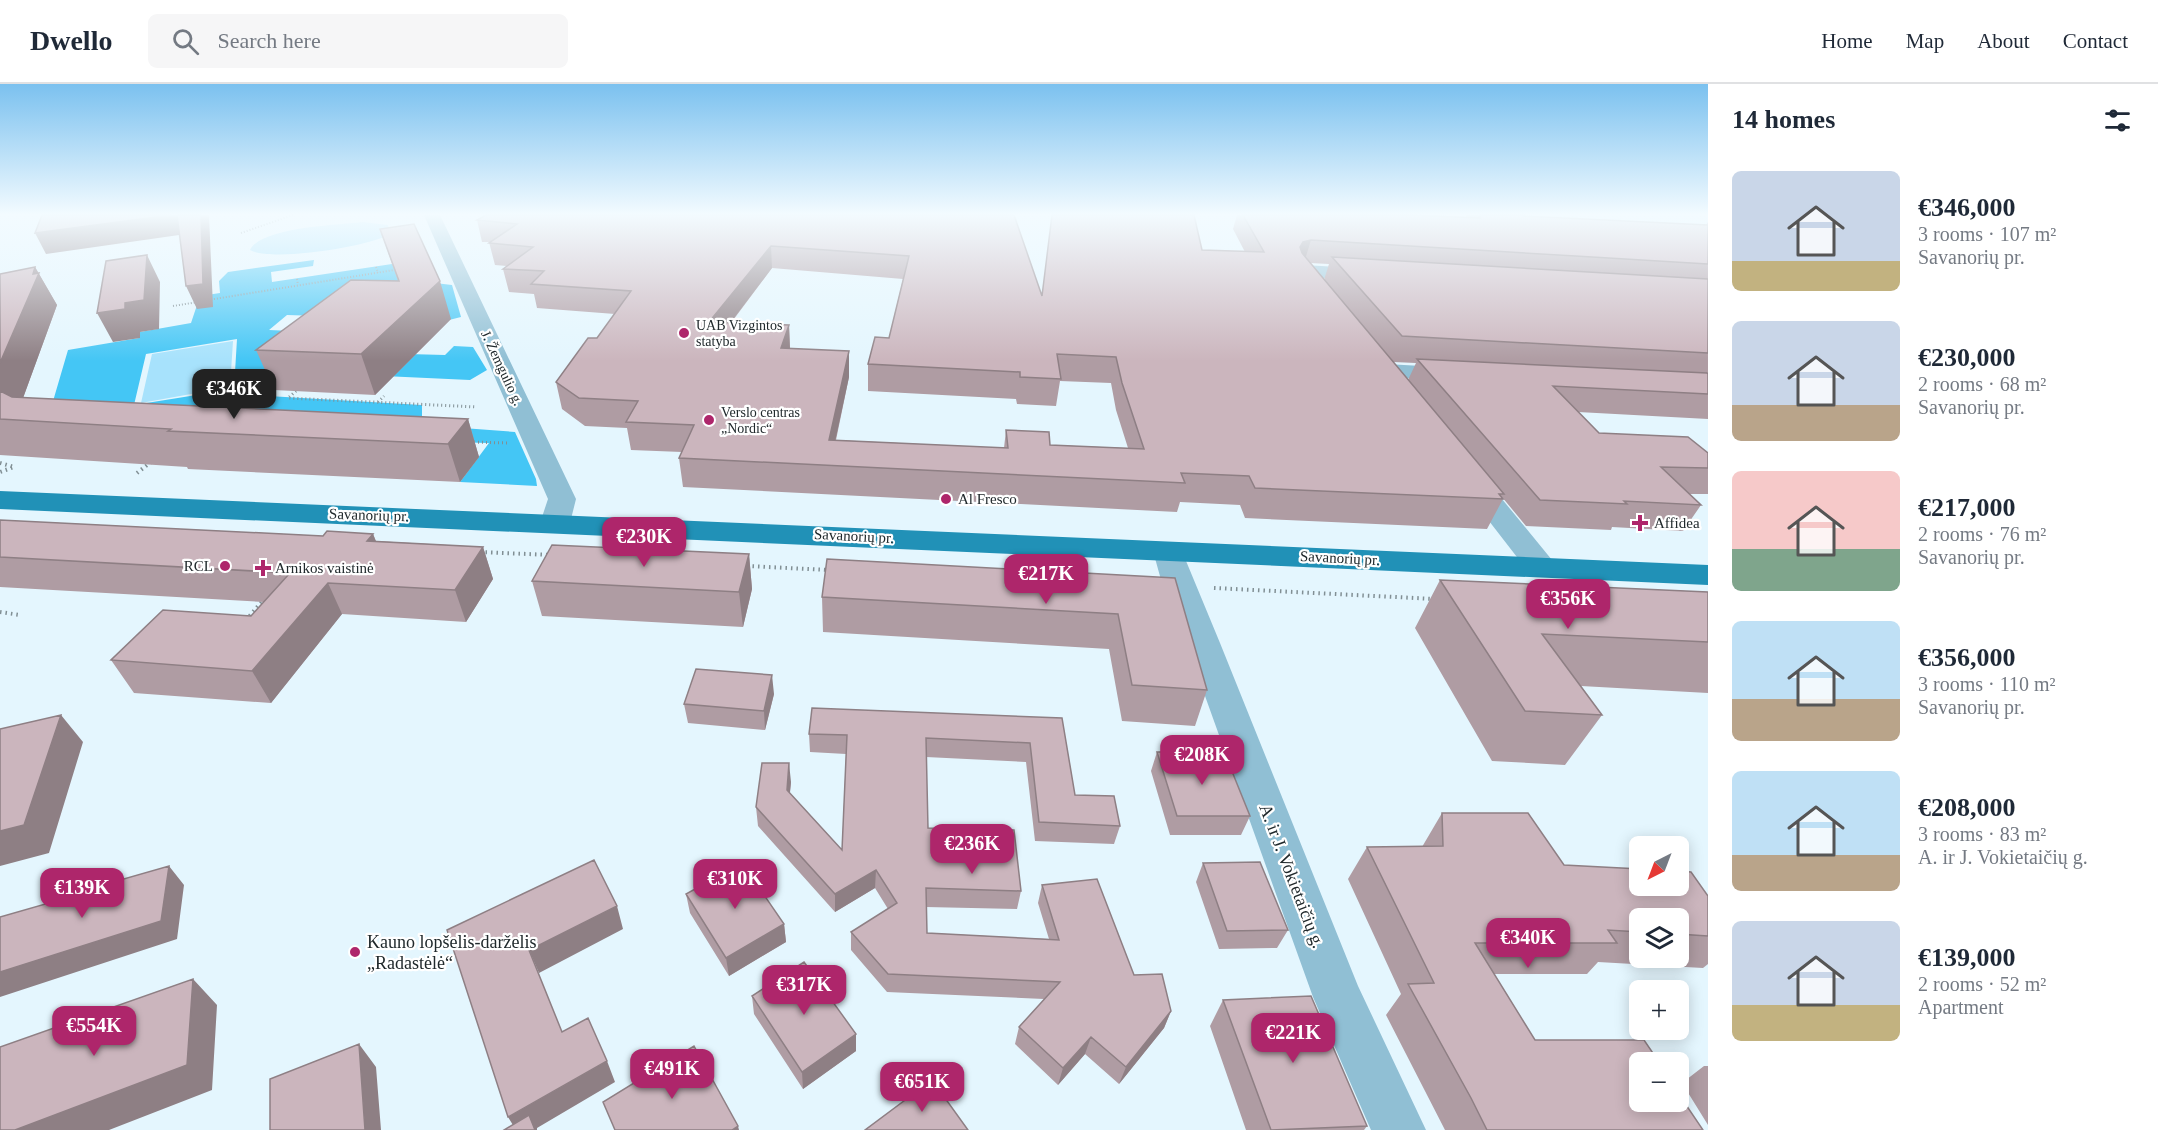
<!DOCTYPE html>
<meta charset="utf-8">
<style>
body{margin:0;font-family:Georgia,serif;background:#f6f6f7;color:#1f2937;height:100vh;display:flex;flex-direction:column;font-size:22px;white-space:nowrap}
*{box-sizing:border-box;margin:0}
p{font-size:20px;color:#747a83}
.icon{flex:none;width:33px;height:33px;fill:none;stroke:currentColor;stroke-width:2;stroke-linecap:round;stroke-linejoin:round}
.map{position:relative;flex:1;overflow:hidden}
.panel{display:flex;flex-direction:column;background:#fff;width:450px}
.panel>*{flex:none}
.needle{width:39px;rotate:222deg}
.fabs{position:absolute;left:1629px;top:752px;display:grid;gap:12px}
.fabs a{display:grid;place-items:center;width:60px;height:60px;border-radius:9px;background:#fff;box-shadow:0 3px 15px #0003;font-size:30px}
.price{position:absolute;translate:-50% -51px;padding:0 14px;border-radius:12px;background:#ae266b;color:#fff;font-size:20px;line-height:39px;filter:drop-shadow(0 2px 3px #0008)}
.price::after{content:'';position:absolute;left:50%;top:36px;width:18px;height:14px;margin-left:-9px;background:inherit;clip-path:polygon(0 0,100% 0,50% 100%)}
.price.selected{background:#222;color:#fff}
ul{padding:0;list-style:none}
li{display:flex;align-items:center;gap:18px;height:150px;padding:0 24px}
li span{display:grid;place-items:center;flex:none;width:168px;height:120px;border-radius:9px;color:#555}
li>.icon{margin-inline-start:auto}
span .icon{width:72px;height:72px;fill:#fffc;stroke-width:1}
li b{font-size:26px}
h2{display:flex;justify-content:space-between;align-items:center;height:72px;padding:0 24px;font-size:26px}
header{display:flex;align-items:center;gap:36px;box-sizing:border-box;height:84px;padding:0 30px;background:#fff;border-bottom:2px solid #e0e1e3}
header strong{font-size:28px}
nav{display:flex;gap:33px;margin-inline-start:auto;font-size:21px}
.search{width:420px;height:54px;background:#f6f6f7;display:flex;align-items:center;gap:15px;box-sizing:border-box;padding:0 21px;border-radius:9px;color:#747a83;font-size:22px}
main{display:flex;flex:1;min-height:0}
.map>svg:first-child{display:block}
</style>
<header>
<strong>Dwello</strong>
<div class="search"><svg class="icon" aria-label="search" viewBox="0 0 24 24"><circle cx="10" cy="10" r="6"/><path d="M15 15l6 6"/></svg>Search here</div>
<nav><a>Home</a><a>Map</a><a>About</a><a>Contact</a></nav>
</header>
<main>
<div class="map">
<svg width="1708" height="1046" viewBox="0 0 1708 1046">
<rect width="100%" height="100%" fill="#e4f6fe"/>
<path fill="#a7e2fc" d="M363,138L388,141L390,150C368,163 272,178 250,166C261,143 339,141 363,138Z
M233,257L230,303L141,319L152,270Z"/>
<path fill="#44c6f5" fill-rule="evenodd" d="M314,176L313,182L271,188L272,198L392,180L435,199L452,201L461,233L449,236L287,231L269,246L292,247L334,268L445,271L454,262L473,263L487,286L470,296L297,288L268,312L422,321V341L515,348L536,395L537,402L460,398L489,359L215,352L51,324L68,266L139,254L140,248L191,239L200,212L220,209L219,197L228,188ZM237,255L234,305L134,321L146,270Z"/>
<g fill="none" stroke-linecap="round" stroke-linejoin="round">
<path stroke="#818f94" stroke-width="2" stroke-dasharray="1 2" stroke-linecap="butt" d="M241,149L293,131
M376,183L378,189
M297,195L298,201
M208,216L394,186
M173,222L198,218"/>
<path stroke="#818f94" stroke-width="3" stroke-dasharray="1 3" stroke-linecap="butt" d="M296,307L288,314L477,323
M378,318L384,312
M470,358L508,359"/>
<path stroke="#818f94" stroke-width="4" stroke-dasharray="1.5 4" stroke-linecap="butt" d="M0,379L14,383L0,388
M137,389L151,378
M480,468L551,471
M747,482L829,486
M1214,504L1435,515
M0,528L20,531
M246,536L265,514"/>
<path fill="#90bfd4" fill-rule="evenodd" d="M424,131H440L576,415L570,439L565,445L555,448L545,445L540,439L548,415Z
M1304,181L1373,185L1380,187L1383,191L1380,195L1373,197L1320,194L1335,212L1332,216C1315,221 1304,200 1295,187L1297,183Z
M1386,280L1458,284L1466,286L1470,291L1466,296L1458,298L1378,292L1374,287L1378,282Z
M1469,385L1479,387L1552,476L1557,483L1552,490L1541,493L1530,490L1455,393L1459,387Z
M1168,458L1179,460L1220,559L1358,902L1426,1046H1371L1313,913L1186,559L1163,503L1153,467L1157,460Z"/>
<path fill="#2191b7" fill-rule="evenodd" d="M0,407L1708,481V501L0,425Z"/>
</g>
<path fill="#af9ca3" fill-rule="evenodd" d="M1014,131L1041,211L1202,166L1245,168L1233,145L1237,131H1412L1466,133V131H1524V132L1706,141L1708,138V335L1578,328L1599,349L1708,369V410H1689L1701,421L1683,447L1612,443L1611,446L1526,442L1502,413L1503,415L1487,445L1245,434L1240,421L1180,418L1177,428L683,403L679,374L682,368L631,366L627,344L585,342L562,325L556,298L597,254L615,230L537,224L534,210L509,208L503,185L507,182L495,181L489,158H482L477,136ZM1310,179L1329,180L1324,196ZM772,184L903,195L889,254L868,280V307L1016,315L1017,320L1056,322L1060,297L1111,299L1116,326L1128,364L1050,361L1006,346L1004,364L836,356L849,293V267L790,265L789,241L731,239ZM1393,278L1416,279L1408,296Z
M380,145L451,235L375,311L274,306L256,266L398,197Z
M35,183L57,221L23,314L468,335L479,373L460,398L188,385L187,383L0,371V190Z
M0,436L323,452L373,450L376,457L483,463L493,495L466,538L342,530L271,619L134,609L111,576L251,532L264,518L0,503Z
M749,470L752,505L743,543L542,532L532,497Z
M1175,494L1207,606L1195,642L1122,637L1109,565L823,548L822,513Z
M1440,496L1708,508V609L1581,602L1602,631L1565,681L1492,677L1415,544Z
M774,610L765,646L688,639L684,620Z
M1062,634L1075,711L1120,742L1114,760L1035,757L1026,678L926,673L928,744L1021,807L1017,825L926,823L927,849L1049,855L1038,819L1042,801L1171,927L1164,944L1119,1000L1085,970L1058,1001L1015,960L1019,943L1044,915L887,908L851,866V848L888,825L875,804L835,828L758,742L756,723L791,698L790,709L842,766L846,670L810,668L809,650Z
M1157,668L1250,732L1241,751H1170L1151,687Z
M1442,729L1564,781L1708,812V880L1703,884L1598,878L1587,890H1494L1535,956L1703,1046H1445L1386,931L1401,910L1348,795L1367,763H1422ZM1640,834H1678V873H1640Z
M1203,779L1288,846L1277,864L1219,865L1196,798Z
M686,810L784,840L786,858L729,892L690,829Z
M752,912L856,967L803,1005L754,930Z
M1223,916L1367,1042L1364,1046H1246L1210,942Z
M1704,982H1708V1041L1682,999Z"/>
<path fill="#8e7f84" d="M171,131H177L186,150L46,170L35,149Z
M201,131H209L213,223L197,225L186,202Z
M1311,156L1304,179L1300,163L1303,158Z
M771,162L772,184L712,263L709,238Z
M147,171L160,198L159,245L140,248V254L113,258L97,229Z
M35,183L57,221L15,336L0,318V279Z
M440,197L451,235L375,311L361,270Z
M789,241L790,266L781,264Z
M849,267V293L830,381L829,356Z
M468,335L479,373L460,398L448,360Z
M373,450L385,481L367,457Z
M483,463L493,495L466,538L455,506Z
M749,470L752,505L743,543L739,508Z
M328,499L342,530L271,619L252,587Z
M772,591L774,610L765,646L764,627Z
M61,631L83,658L49,769L0,782V747Z
M789,679L791,698L788,725L787,706Z
M169,782L184,801L177,855L0,913V888Z
M876,786L875,804L835,828V810Z
M617,822L623,845L539,889L529,866Z
M784,840L786,858L729,892L726,874Z
M193,895L217,921L212,1006L109,1046H15Z
M1171,927L1164,944L1119,1000L1126,983Z
M856,950V967L803,1005L802,988Z
M1091,953L1085,970L1058,1001L1063,984Z
M359,960L376,983L381,1046H365Z
M607,977L615,998L537,1044V1046H516L508,1033Z
M738,1042L739,1046H732Z"/>
<path fill="#cbb5bd" stroke="#8e7f84" stroke-width="1.5" fill-rule="evenodd" d="M42,131H171L35,149Z
M177,131H201L203,200L186,202Z
M486,131H1014L1042,212L1052,131H1194L1202,166L1264,168L1243,131H1412L1480,134V131H1524V132L1708,141V180L1311,156L1303,158L1300,163L1302,169L1504,410H1499L1503,415L1255,404L1249,392L1181,389L1185,399L679,374L694,341L626,338L638,317L579,314L556,298L588,254H597L631,207L531,200L544,187L503,185L533,163L489,159L517,140L477,136ZM771,162L909,172L889,254L875,253L868,280L1020,288V293L1061,295L1057,270L1116,273L1122,299L1144,365L1050,361L1049,348L1006,346L1008,364L829,356L849,267L781,264L789,241L709,238Z
M414,140L440,197L361,270L256,266L351,196L399,197L380,145Z
M147,171L144,216L125,219V225L97,229L106,177Z
M1332,173L1708,195V269L1402,252Z
M35,183L33,190L39,189L0,279V190Z
M1417,275L1707,289L1708,290V310L1553,302L1599,349L1688,353L1708,369V384L1661,383L1701,421L1624,417L1627,420L1540,416Z
M0,307L12,313L468,335L448,360L168,347L171,345L0,335Z
M0,436L323,452L327,447L373,450L367,457L483,463L455,506L328,499L252,587L111,576L163,526L251,532L290,489L0,473Z
M552,461L749,470L739,508L532,497Z
M827,475L1175,494L1207,606L1132,601L1118,530L822,513Z
M1440,496L1708,508V558L1542,550L1602,631L1525,627Z
M696,585L772,591L764,627L684,620Z
M812,624L1062,634L1075,711L1114,712L1120,742L1039,738L1030,659L926,654L928,744L1014,746L1021,807L926,804L927,849L1059,856L1042,801L1097,795L1134,891L1162,890L1171,927L1126,983L1091,953L1063,984L1019,943L1060,898L888,890L851,848L897,819L876,786L835,810L756,723L762,679H789L787,706L842,766L847,651L809,650Z
M61,631L24,741L0,747V645Z
M1157,668H1201L1203,675H1227L1250,732H1177Z
M1442,729H1528L1564,781L1640,785V801H1678V787L1691,788L1708,812V852L1678,850V834H1640V848L1608,846L1617,859H1475L1535,956H1644L1659,978H1640V1017H1678V1009L1703,1046H1487L1471,1014L1408,900L1434,899L1367,763L1443,762Z
M594,776L617,822L529,866L562,948L588,934L607,977L508,1033L447,846Z
M1260,778L1288,846L1227,847L1203,779Z
M742,779L784,840L726,874L686,810Z
M169,782L161,837L0,888V833L84,809L85,806Z
M804,878L856,950L802,988L752,912Z
M193,895L187,981L15,1046H0V963Z
M1311,912L1367,1042L1271,1046L1223,916Z
M359,960L365,1046H270V995Z
M694,962L738,1042L732,1046H615L603,1018Z
M932,996L968,1046H865Z
M529,1031L535,1046H504Z"/>
<linearGradient id="sky" x2="0" y2="1"><stop stop-color="#7bc1ef"/><stop offset="0.47" stop-color="#f3fbff"/><stop offset="1" stop-color="#f3fbff" stop-opacity="0"/></linearGradient>
<rect width="1708" height="277" fill="url(#sky)"/>
<g fill="#ae266b" stroke="#fff" stroke-width="2">
<circle cx="684" cy="249" r="6"/>
<circle cx="709" cy="336" r="6"/>
<circle cx="946" cy="415" r="6"/>
<path d="M1637 430h6v6h6v6h-6v6h-6v-6h-6v-6h6z"/>
<circle cx="225" cy="482" r="6"/>
<path d="M260 475h6v6h6v6h-6v6h-6v-6h-6v-6h6z"/>
<circle cx="355" cy="868" r="6"/>
</g>
<g text-anchor="middle" dominant-baseline="central" stroke-width="4.5" stroke-linejoin="round" paint-order="stroke">
<g font-size="14" fill="#20292c" stroke="#fff" text-anchor="start">
<text x="696" y="241">UAB Vizgintos<tspan x="696" dy="16">statyba</tspan></text>
<text x="721" y="328">Verslo centras<tspan x="721" dy="16">„Nordic“</tspan></text>
</g>
<g font-size="14" fill="#20292c" stroke="#fff">
<text transform="translate(502 284) rotate(65)">J. Žemgulio g.</text>
</g>
<g font-size="15" fill="#20292c" stroke="#fff" text-anchor="start">
<text x="958" y="415">Al Fresco</text>
<text x="1654" y="439">Affidea</text>
<text x="213" y="482" text-anchor="end">RCL</text>
<text x="275" y="484">Arnikos vaistinė</text>
</g>
<g font-size="15" fill="#20292c" stroke="#fff">
<text transform="translate(369 431) rotate(2)">Savanorių pr.</text>
<text transform="translate(854 452) rotate(3)">Savanorių pr.</text>
<text transform="translate(1340 474) rotate(3)">Savanorių pr.</text>
</g>
<g font-size="18" fill="#20292c" stroke="#fff">
<text transform="translate(1292 792) rotate(69)">A. ir J. Vokietaičių g.</text>
</g>
<g font-size="18" fill="#20292c" stroke="#fff" text-anchor="start">
<text x="367" y="858">Kauno lopšelis-darželis<tspan x="367" dy="21">„Radastėlė“</tspan></text>
</g>
</g>
</svg>
<div class="fabs">
<a><svg class="needle" viewBox="-14 -14 28 28"><path d="M0-13l5 13h-10z" fill="#e53935"/><path d="M0 13l5-13h-10z" fill="#747a83"/></svg></a>
<a><svg class="icon" aria-label="layers" viewBox="0 0 24 24"><path d="M12 4l9 5-9 5-9-5zM3 14l9 5 9-5"/></svg></a>
<a>+</a>
<a>−</a>
</div>
<b class="price selected" style="left:234px;top:336px">€346K</b>
<b class="price" style="left:644px;top:484px">€230K</b>
<b class="price" style="left:1046px;top:521px">€217K</b>
<b class="price" style="left:1568px;top:546px">€356K</b>
<b class="price" style="left:1202px;top:702px">€208K</b>
<b class="price" style="left:972px;top:791px">€236K</b>
<b class="price" style="left:735px;top:826px">€310K</b>
<b class="price" style="left:82px;top:835px">€139K</b>
<b class="price" style="left:1528px;top:885px">€340K</b>
<b class="price" style="left:804px;top:932px">€317K</b>
<b class="price" style="left:94px;top:973px">€554K</b>
<b class="price" style="left:1293px;top:980px">€221K</b>
<b class="price" style="left:672px;top:1016px">€491K</b>
<b class="price" style="left:922px;top:1029px">€651K</b>
</div>
<section class="panel">
<h2>14 homes<svg class="icon" aria-label="filters" viewBox="0 0 24 24"><path d="M4 7h16M4 17h16"/><circle cx="9" cy="7" r="2"/><circle cx="15" cy="17" r="2"/></svg></h2>
<ul>
<li><span style="background:linear-gradient(#c9d6e8 75%,#c2b280 0)"><svg class="icon" aria-label="home" viewBox="0 0 24 24"><path d="M3 11l9-7 9 7M6 9v11h12V9"/></svg></span><div><b>€346,000</b><p>3 rooms · 107 m²</p><p>Savanorių pr.</p></div></li>
<li><span style="background:linear-gradient(#c9d6e8 70%,#b9a48a 0)"><svg class="icon" aria-label="home" viewBox="0 0 24 24"><path d="M3 11l9-7 9 7M6 9v11h12V9"/></svg></span><div><b>€230,000</b><p>2 rooms · 68 m²</p><p>Savanorių pr.</p></div></li>
<li><span style="background:linear-gradient(#f6c9c9 65%,#7fa58c 0)"><svg class="icon" aria-label="home" viewBox="0 0 24 24"><path d="M3 11l9-7 9 7M6 9v11h12V9"/></svg></span><div><b>€217,000</b><p>2 rooms · 76 m²</p><p>Savanorių pr.</p></div></li>
<li><span style="background:linear-gradient(#bfe0f5 65%,#b9a48a 0)"><svg class="icon" aria-label="home" viewBox="0 0 24 24"><path d="M3 11l9-7 9 7M6 9v11h12V9"/></svg></span><div><b>€356,000</b><p>3 rooms · 110 m²</p><p>Savanorių pr.</p></div></li>
<li><span style="background:linear-gradient(#bfe0f5 70%,#b9a48a 0)"><svg class="icon" aria-label="home" viewBox="0 0 24 24"><path d="M3 11l9-7 9 7M6 9v11h12V9"/></svg></span><div><b>€208,000</b><p>3 rooms · 83 m²</p><p>A. ir J. Vokietaičių g.</p></div></li>
<li><span style="background:linear-gradient(#c9d6e8 70%,#c2b280 0)"><svg class="icon" aria-label="home" viewBox="0 0 24 24"><path d="M3 11l9-7 9 7M6 9v11h12V9"/></svg></span><div><b>€139,000</b><p>2 rooms · 52 m²</p><p>Apartment</p></div></li>
</ul>
</section>
</main>
